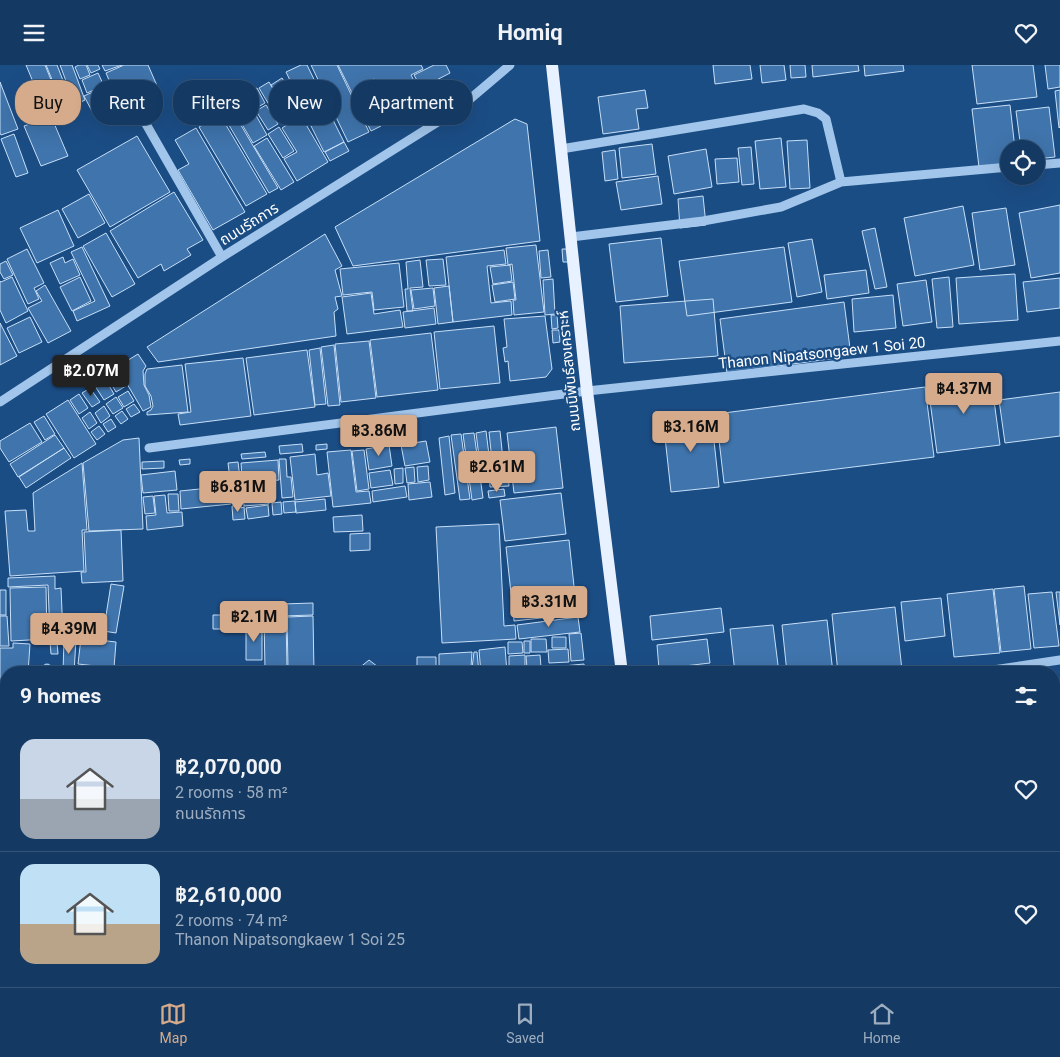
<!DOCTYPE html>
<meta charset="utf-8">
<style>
body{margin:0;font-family:Roboto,"Noto Sans Thai",sans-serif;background:#1d416a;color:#f1f3f6;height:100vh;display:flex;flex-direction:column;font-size:19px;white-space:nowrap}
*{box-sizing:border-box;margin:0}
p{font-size:16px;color:#9dadbf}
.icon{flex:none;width:28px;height:28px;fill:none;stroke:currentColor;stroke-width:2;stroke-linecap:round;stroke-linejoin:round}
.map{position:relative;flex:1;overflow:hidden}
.drawer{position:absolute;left:0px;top:601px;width:1060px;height:321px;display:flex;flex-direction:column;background:#143a64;border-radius:20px 20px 0 0;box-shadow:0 5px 20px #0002,0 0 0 1px #335478}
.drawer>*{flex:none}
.hud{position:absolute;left:15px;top:15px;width:500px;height:45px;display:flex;gap:10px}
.tools{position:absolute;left:1000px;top:75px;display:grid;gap:10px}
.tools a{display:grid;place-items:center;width:45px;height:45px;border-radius:50%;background:#143a64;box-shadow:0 5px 20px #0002,0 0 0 1px #335478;font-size:25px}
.price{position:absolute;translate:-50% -42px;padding:0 11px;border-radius:5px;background:#d6ab8b;color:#111;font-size:16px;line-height:32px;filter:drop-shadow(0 1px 2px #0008)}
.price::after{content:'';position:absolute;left:50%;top:30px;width:15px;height:11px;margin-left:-8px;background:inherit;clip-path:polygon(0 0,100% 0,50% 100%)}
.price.selected{background:#222;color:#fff}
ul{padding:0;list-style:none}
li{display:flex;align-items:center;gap:15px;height:125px;padding:0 20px}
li+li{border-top:1px solid #335478}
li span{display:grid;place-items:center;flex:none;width:140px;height:100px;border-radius:15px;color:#555}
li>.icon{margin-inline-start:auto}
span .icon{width:60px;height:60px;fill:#fffc;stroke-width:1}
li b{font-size:21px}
h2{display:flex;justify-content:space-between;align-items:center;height:60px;padding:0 20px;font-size:21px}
.tag{padding:0 18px;border-radius:20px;background:#143a64;box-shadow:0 5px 20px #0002,0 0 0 1px #335478;font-size:18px;line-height:45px}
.tag.selected{background:#d6ab8b;color:#111}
header{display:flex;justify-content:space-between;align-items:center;height:65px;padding:0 20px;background:#143a64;font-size:22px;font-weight:700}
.dock{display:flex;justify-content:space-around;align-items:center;height:70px;border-top:1px solid #335478;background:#143a64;font-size:14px;color:#9dadbf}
.dock a{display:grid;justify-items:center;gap:2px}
.dock .selected{color:#d6ab8b}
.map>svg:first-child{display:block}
</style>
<header><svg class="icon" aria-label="menu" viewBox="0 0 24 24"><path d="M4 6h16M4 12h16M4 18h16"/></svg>Homiq<svg class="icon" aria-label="heart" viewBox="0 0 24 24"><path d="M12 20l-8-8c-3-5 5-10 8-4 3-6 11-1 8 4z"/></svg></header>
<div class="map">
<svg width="1060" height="922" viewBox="0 0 1060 922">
<rect width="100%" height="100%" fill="#1b4d85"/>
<path fill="#3f74ac" stroke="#c7dff8" d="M26,0H45L62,42L46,48Z
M46,0H57L69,31L60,34Z
M60,0H72L85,35L75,40Z
M79,0H86L90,10L80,14L75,2Z
M87,0H98L100,4L91,8Z
M102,0H122L105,6Z
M124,0H148L158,23L119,39L106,8Z
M301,0H307L331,49L311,59L286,7Z
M311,0H337L369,67L348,77Z
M338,0H421L423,4L411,10L421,29L390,44L374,14L361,20L381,61L371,66Z
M434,0H446L450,8L429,19L431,22L423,26L414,10Z
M713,0H750L752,14L715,19Z
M760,0H784L786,15L762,18Z
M790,0H805L806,12L791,13Z
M812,0H858L859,6L813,12Z
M864,0H903L904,6L865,11Z
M972,0H1033L1037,32L977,39Z
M1045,0H1060V22L1048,24Z
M98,8L104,21L87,28L82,15Z
M282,13L303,47L291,53L271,20Z
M373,16L392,54L381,60L362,22Z
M0,17L18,64L1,70L0,68Z
M269,17L290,53L280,58L259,23Z
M104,22L113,41L94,50L84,31Z
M257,23L265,38L253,45L267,70L253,78L233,44L248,35L244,30Z
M645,25L648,43L636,44L639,64L603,69L598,32Z
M1060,25V62L1059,63L1055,26Z
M229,40L278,123L269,128L220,45Z
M266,40L278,59L268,65L256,46Z
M1010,40L1015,84H1009V99L979,102L972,44Z
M1049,42L1055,92L1036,94V84H1021L1016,46Z
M220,50L267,129L246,141L199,62Z
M51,51L68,91L41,101L24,61Z
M301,51L328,97L297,116L284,94L297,87L282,63Z
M331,51L344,77L324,87L311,61Z
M515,54L527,59L540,176L353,201L335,162Z
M279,62L294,86L283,93L268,69Z
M196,63L245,147L213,165L178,105L189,99L175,75Z
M14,69L28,108L16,112L1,74Z
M137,71L170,127L110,162L77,105Z
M267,73L294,117L281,125L254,81Z
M781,73L786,122L760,124L755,76Z
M807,75L810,123L790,124L787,76Z
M344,77L349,86L330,96L325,87Z
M652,79L656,109L622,113L619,83Z
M751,82L754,119L742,120L738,83Z
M706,84L712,122L674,129L668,91Z
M615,85L618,114L605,116L602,87Z
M737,93L739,117L717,119L715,94Z
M658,111L662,139L621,145L616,117Z
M174,127L203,175L187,184L191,190L164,206L161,199L138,213L110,166Z
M89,129L105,158L78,173L62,144Z
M703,131L706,160L680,163L678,134Z
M1060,140V208L1031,213L1019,148Z
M963,141L974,200L915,211L904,153Z
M1006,143L1015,200L980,205L972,148Z
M58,145L74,181L37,198L20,163Z
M875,163L887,222L875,224L862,166Z
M106,168L135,219L112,232L83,181Z
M325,169L342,201L335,205L342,231L335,232L338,244L334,247L336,271L158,297L147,282Z
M661,173L668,231L616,237L609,179Z
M812,174L822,227L797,232L788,178Z
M536,180L544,247L514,250L513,235H516L512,199L508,200L506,183Z
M82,182L110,241L77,256L73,246L95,236L71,187Z
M784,182L792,237L687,251L679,196Z
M27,184L44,218L34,223L39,234L28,239L7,194Z
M562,184H568L569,197H563Z
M504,185L506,199L487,201L491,238L511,236L512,250L453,257L446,192Z
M548,185L551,212L541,213L539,186Z
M63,192L65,198L73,194L80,210L60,219L50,198Z
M443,194L446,220L429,221L426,195Z
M420,195L423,222L410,223L413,246H407L405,224H408L406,197Z
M6,196L13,210L4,214L0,207V199Z
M399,198L404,242L374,245L372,227L343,230L340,204Z
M510,200L512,216L493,219L490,202Z
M866,205L869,228L827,234L824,210Z
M1015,209L1018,255L959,259L956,213Z
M12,212L28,246L6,258L0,245V216L1,217Z
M80,212L91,236L72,246L60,222Z
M949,212L953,262L937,263L932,214Z
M1060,213V243L1027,247L1023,217Z
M553,214L555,249L545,250L543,215Z
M926,215L932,257L903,261L897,219Z
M513,217L515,234L495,237L492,220Z
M45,220L71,266L48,278L28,243L42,236L36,226Z
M449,221L453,257L438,259L434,223Z
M433,223L435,241L414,244L411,225Z
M371,228L374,249L400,245L403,262L347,269L342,232Z
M893,230L896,263L854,267L852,234Z
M713,234L718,291L624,298L620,241Z
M844,237L851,291L727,308L720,254Z
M434,243L436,259L405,263L403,247Z
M551,250H557L558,263L552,264Z
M545,251L552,304L546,312L510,316L508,296L505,297L503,283L507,282L504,254Z
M30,252L42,277L19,288L7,263Z
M0,258L17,291L0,300Z
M494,261L500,318L440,324L434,267Z
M552,265H559L560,277L553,278Z
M431,268L438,325L377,332L370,275Z
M369,276L376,333L341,337L335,279Z
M334,280L340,340L328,341L321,282Z
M320,283L326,339L315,340L309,285Z
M307,285L315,342L254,350L246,293Z
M138,289L146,301L143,306L144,320L149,330L151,342L143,346L117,302Z
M243,293L251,351L180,360L178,349L191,347L185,299Z
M182,300L188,347L147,350V347L151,345L153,341L151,331L145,321V309L147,304Z
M117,306L126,321L116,327L107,312Z
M991,313L1000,380L937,388L928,321Z
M105,314L114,329L104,335L95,321Z
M925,322L934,392L724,418L716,349Z
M90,323L100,337L92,342L82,328Z
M128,326L134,336L124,342L118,332Z
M1060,327V371L1005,378L999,335Z
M79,329L88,343L79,349L70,335Z
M116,332L123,343L113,349L106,339Z
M68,335L96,379L74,393L46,349Z
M134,339L140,347L131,352L126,344Z
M104,341L110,351L101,358L95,348Z
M122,346L128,354L121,359L115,351Z
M90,347L97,358L89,364L82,353Z
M711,348L719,422L671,427L663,354Z
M44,351L55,369L45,375L34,357Z
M111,354L116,362L108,367L103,359Z
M30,358L42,377L9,397L0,383V376Z
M99,361L105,369L97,375L91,367Z
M556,362L563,423L514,428L507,368Z
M486,366L491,406L481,407L476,368Z
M500,366L504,404L493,405L489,367Z
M474,368L483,433L472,435L463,369Z
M461,369L470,434L460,435L451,370Z
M55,370L64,383L18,412L10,399Z
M414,370L415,374L404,375V371Z
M449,371L455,428L445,430L439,373Z
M139,373L143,464L89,466L83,398L123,375Z
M365,375V380H353V376Z
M426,376L430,397L405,401L401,380Z
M302,379L303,387L280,389L279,381Z
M327,379V384L316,385V380Z
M389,380L392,401L369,405L366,384Z
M64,383L71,393L26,423L19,412Z
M351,385L356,427L369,426L371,438L333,442L327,387Z
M364,385L369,424L357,426L352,386Z
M265,387L266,392L242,394L241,389Z
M315,389L317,410L328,408L331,431L295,435L290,392Z
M190,394V399L180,400L179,395Z
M279,394H286L287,412H291L293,432L282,433Z
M278,395L279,415L267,416L269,439L244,441L241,398Z
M164,396V403L142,404V397Z
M238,397L243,438L233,439L228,398Z
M82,398L87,465H82L84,506L10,511L5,446L26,445L28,466H35L33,428Z
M428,401L429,415L418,417L417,402Z
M414,402L415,417L407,418L405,403Z
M403,403V418L395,419L394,404Z
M390,405L393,420L371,423L369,408Z
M175,406L177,425L143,428L141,410Z
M508,407L509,421L490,422L489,409Z
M430,417L432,432L409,435L408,419Z
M229,421L231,439L181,444L180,426Z
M405,421L407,432L373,437L372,426Z
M504,424L505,431L489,433L488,426Z
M561,428L566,469L505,476L500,435Z
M168,429H178L179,446H169Z
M165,430L167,448L182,447L183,461L147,465L146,451L156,450L154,431Z
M153,431L155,448L145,449L143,432Z
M325,434L326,445L296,448L295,437Z
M295,436L296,447L284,448L283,437Z
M281,437L282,449L273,450L272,438Z
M241,440V443L244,442L245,454L233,455L232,441Z
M268,440L269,451L248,454L246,443Z
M362,450L363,466L334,467L333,452Z
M499,459L504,561L515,560L516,574L442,578L436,462Z
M121,465L123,516L82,518L81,507H86L84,467Z
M370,468V485L350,486V469Z
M569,475L577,549L514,556L506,482Z
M55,511V524L61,523L63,570L50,571L48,520L8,522V513Z
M111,519L124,521L116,568L97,565L98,556L105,557Z
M1024,521L1031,584L1001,587L994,524Z
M46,522L47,574L11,576L10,523Z
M993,524L1000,588L954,592L947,529Z
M0,525H6V550H0Z
M1052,527L1059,581L1034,583L1028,529Z
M1056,527H1060V560Z
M941,533L945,571L905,576L901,537Z
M313,538V550L282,551V539Z
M895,542L902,605L879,608H838L832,549Z
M721,543L724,567L652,575L650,551Z
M213,550H228V564H213Z
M0,551H7L9,581H0Z
M313,551L314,608H282V604L288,603L287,552Z
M578,552L580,567L519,574L517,560Z
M264,554H286L287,603L265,604Z
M827,555L833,608H787L782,560Z
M773,560L779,608H735L730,564Z
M246,561H262V595H246Z
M581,568L584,595L571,596L569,569Z
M552,572H566V583H552Z
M64,573L76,574L74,608H63Z
M81,573L116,577L114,603L78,599Z
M531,574H546L547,587H531Z
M707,574L710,598L659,604L657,580Z
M524,576H530V588H524Z
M50,577H57L58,589H51Z
M508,577H522L523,588L508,589Z
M13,578L30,579L28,608H6V622L0,621V583H13Z
M505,582L507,608H481L479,585Z
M568,584L569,597L549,598L548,585Z
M472,587L471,602L465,603V608H439V589Z
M474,587H477L479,608H467L468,603H472Z
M525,590V604H509V591Z
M540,590L541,602L527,603L526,591Z
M417,592H436V608H417Z
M369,595L386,608H359L358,604Z
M584,599L585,608L511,606Z
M78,601L115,604L114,608H77Z
M720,603V608H675Z
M1060,622V689H1054V623Z
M0,624H6V652H0Z
M2,656H6V699L0,698Z
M1060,696V743L1054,744V697Z
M6,747V793L0,794V748Z
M0,808L6,809V828H0Z
M0,854H6L2,909H0Z
M557,916H612V920L557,919Z
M685,916H796L797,922H685Z
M839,916H864V922H839Z
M988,916H1047V922H988Z
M499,921L546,922H499Z"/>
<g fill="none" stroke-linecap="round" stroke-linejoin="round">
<path stroke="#a2c6eb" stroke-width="9" d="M146,59L222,192
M561,84L804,44L818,48L826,54L841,117
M1036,100L1060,98
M571,172L703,156L781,142L841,117L1009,102
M0,337L222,192L457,45L510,0
M149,383L587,326L1060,276
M47,608V603
M973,608L1060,595
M0,725L6,724
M1054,753L1060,752
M1054,780L1060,852
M1054,877H1060
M67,922V916"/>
<path stroke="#e7f1ff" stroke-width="12" d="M552,0L587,326L622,608
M658,916V922"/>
</g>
<g text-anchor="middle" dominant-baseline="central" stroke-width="4.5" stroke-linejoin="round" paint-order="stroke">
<g font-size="15" fill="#fff" stroke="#1b4d85">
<text transform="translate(249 159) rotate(-32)">ถนนรัถการ</text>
<text transform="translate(822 288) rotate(-6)">Thanon Nipatsongaew 1 Soi 20</text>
<text transform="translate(569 306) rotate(-96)">ถนนนิพันธ์สงเคราะห์</text>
</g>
</g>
</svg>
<div class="tools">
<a><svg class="icon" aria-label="locate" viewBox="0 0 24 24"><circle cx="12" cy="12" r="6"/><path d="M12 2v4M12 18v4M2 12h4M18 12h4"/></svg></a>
</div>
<b class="price selected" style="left:91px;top:332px">฿2.07M</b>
<b class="price" style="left:964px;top:350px">฿4.37M</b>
<b class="price" style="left:691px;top:388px">฿3.16M</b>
<b class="price" style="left:379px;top:392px">฿3.86M</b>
<b class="price" style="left:497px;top:428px">฿2.61M</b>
<b class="price" style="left:238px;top:448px">฿6.81M</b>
<b class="price" style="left:549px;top:563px">฿3.31M</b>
<b class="price" style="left:254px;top:578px">฿2.1M</b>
<b class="price" style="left:69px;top:590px">฿4.39M</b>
<div class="hud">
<a class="tag selected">Buy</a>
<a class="tag">Rent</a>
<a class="tag">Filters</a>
<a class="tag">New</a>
<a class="tag">Apartment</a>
</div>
<section class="drawer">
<h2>9 homes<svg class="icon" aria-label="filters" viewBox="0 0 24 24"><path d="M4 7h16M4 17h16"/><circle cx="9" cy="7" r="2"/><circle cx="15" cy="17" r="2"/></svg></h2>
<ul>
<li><span style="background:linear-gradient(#c9d6e8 60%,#9aa5b1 0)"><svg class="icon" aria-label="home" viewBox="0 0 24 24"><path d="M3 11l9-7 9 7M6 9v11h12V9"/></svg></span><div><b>฿2,070,000</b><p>2 rooms · 58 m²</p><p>ถนนรัถการ</p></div><svg class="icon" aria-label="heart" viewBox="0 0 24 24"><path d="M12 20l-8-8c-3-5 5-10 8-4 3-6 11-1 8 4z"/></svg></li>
<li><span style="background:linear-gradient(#bfe0f5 60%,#b9a48a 0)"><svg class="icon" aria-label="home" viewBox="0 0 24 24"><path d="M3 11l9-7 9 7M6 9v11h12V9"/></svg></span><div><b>฿2,610,000</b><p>2 rooms · 74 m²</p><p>Thanon Nipatsongkaew 1 Soi 25</p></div><svg class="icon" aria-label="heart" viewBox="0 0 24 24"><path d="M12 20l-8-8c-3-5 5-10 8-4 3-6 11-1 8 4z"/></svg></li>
</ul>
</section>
</div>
<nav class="dock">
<a class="selected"><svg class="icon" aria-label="map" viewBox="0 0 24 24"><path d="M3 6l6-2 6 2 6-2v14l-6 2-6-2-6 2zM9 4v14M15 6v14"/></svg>Map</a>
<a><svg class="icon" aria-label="saved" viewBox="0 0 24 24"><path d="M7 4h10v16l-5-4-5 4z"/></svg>Saved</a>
<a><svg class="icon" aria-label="home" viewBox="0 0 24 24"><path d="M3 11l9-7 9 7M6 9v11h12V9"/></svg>Home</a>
</nav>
